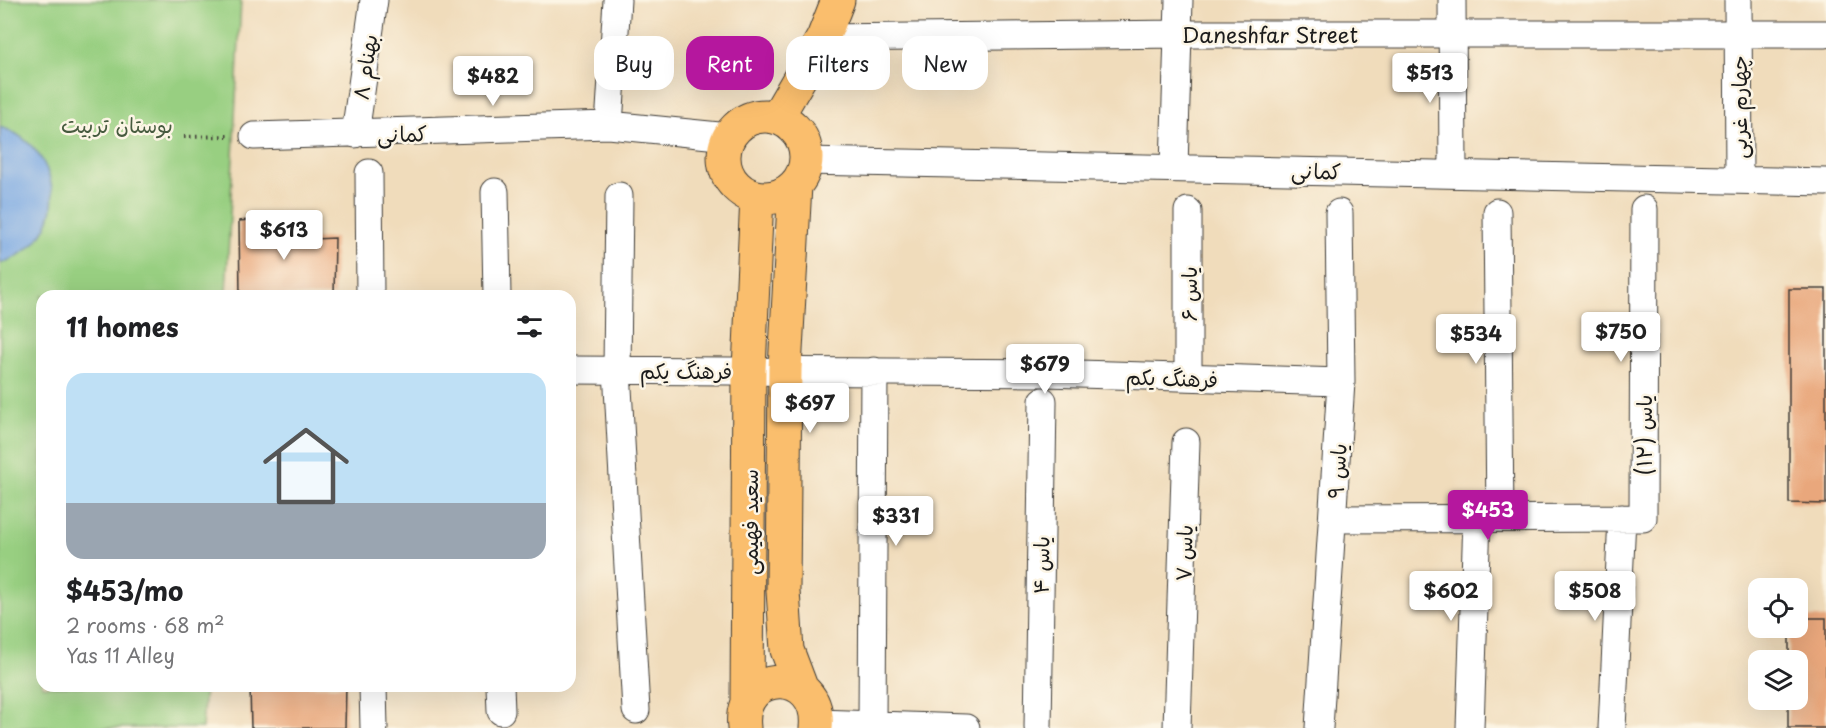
<!DOCTYPE html>
<meta charset="utf-8">
<style>
body{margin:0;font-family:"Playpen Sans","Playpen Sans Arabic",sans-serif;background:#f6f6f6;color:#202124;height:100vh;display:flex;flex-direction:column;font-size:22px;white-space:nowrap}
*{box-sizing:border-box;margin:0}
p{font-size:20px;color:#757577}
.icon{flex:none;width:33px;height:33px;fill:none;stroke:currentColor;stroke-width:2;stroke-linecap:round;stroke-linejoin:round}
.map{position:relative;flex:1;overflow:hidden}
.panel{position:absolute;left:36px;top:290px;width:540px;height:402px;display:flex;flex-direction:column;background:#fff;border-radius:18px;box-shadow:0 6px 24px #0002}
.panel>*{flex:none}
.banner{position:absolute;left:594px;top:36px;width:570px;height:54px;display:flex;gap:12px}
.controls{position:absolute;left:1748px;top:578px;display:grid;gap:12px}
.controls a{display:grid;place-items:center;width:60px;height:60px;border-radius:12px;background:#fff;box-shadow:0 6px 24px #0002;font-size:30px}
.price{position:absolute;translate:-50% -51px;padding:0 14px;border-radius:6px;background:#fff;color:#222;font-size:20px;line-height:39px;filter:drop-shadow(0 2px 3px #0008)}
.price::after{content:'';position:absolute;left:50%;top:36px;width:18px;height:14px;margin-left:-9px;background:inherit;clip-path:polygon(0 0,100% 0,50% 100%)}
.price.on{background:#b5179e;color:#fff}
ul{padding:0;list-style:none}
li{display:grid;align-content:center;gap:12px;height:318px;padding:0 30px}
li span{display:grid;place-items:center;height:186px;border-radius:18px;color:#555}
li>.icon{margin-inline-start:auto}
span .icon{width:108px;height:108px;fill:#fffc;stroke-width:1}
li b{font-size:26px}
h2{display:flex;justify-content:space-between;align-items:center;height:72px;padding:0 30px;font-size:26px}
.pill{padding:0 21px;border-radius:18px;background:#fff;box-shadow:0 6px 24px #0002;font-size:21px;line-height:54px}
.pill.on{background:#b5179e;color:#fff}
.map>svg:first-child{display:block}
</style>
<div class="map">
<svg width="1826" height="728" viewBox="0 0 1826 728">
<rect width="100%" height="100%" fill="#fcf5e5"/>
<filter id="ink" filterUnits="userSpaceOnUse"><feTurbulence type="fractalNoise" baseFrequency=".0167" numOctaves="2"/><feDisplacementMap in="SourceGraphic" scale="12" xChannelSelector="R" yChannelSelector="G"/><feConvolveMatrix kernelMatrix="1 2 1 2 8 2 1 2 1" color-interpolation-filters="sRGB"/></filter>
<filter id="wash" filterUnits="userSpaceOnUse"><feTurbulence type="fractalNoise" baseFrequency=".008" numOctaves="4" result="noise"/><feDisplacementMap in="SourceGraphic" scale="24" xChannelSelector="R" yChannelSelector="G"/><feGaussianBlur stdDeviation="1.35" result="paint"/><feColorMatrix in="noise" values="0 0 0 0 0 0 0 0 0 0 0 0 0 0 0 0 0 1.4 0 .05"/><feComposite in="paint" operator="in"/></filter>
<g filter="url(#wash)">
<rect width="100%" height="100%" fill="#f0dcbb"/>
<path fill="#98cf81" stroke="#5a764e" stroke-width="1.5" d="M0,0H241L226,295L42,296V686H205L202,728H0Z"/>
<path fill="#79a8e3" stroke="#4a6280" stroke-width="1.5" d="M0,127C48,140 71,205 35,242C25,253 14,258 0,264Z"/>
<g id="blocks">
<path fill="#e9a77b" d="M291,216V240L335,238L334,296H240L239,221Z
M1789,289H1826V504L1789,503Z
M1797,618H1826V728H1788V699H1797V660H1789V627H1797Z
M250,686H346L345,728H251Z"/>
</g>
</g>
<g filter="url(#ink)">
<use href="#blocks" fill-opacity="0" stroke="#3c3934" stroke-width="1.5"/>
<g fill="none" stroke-linecap="round" stroke-linejoin="round">
<g stroke="#3c3934" stroke-width="29">
<path id="minor" d="M1452,0L1453,174
M1738,0L1739,180
M823,38L1178,34H1826
M609,125L617,0
M355,134L374,0
M254,136L609,125L729,137
M806,161L1826,182
M1174,167L1179,0
M369,173L370,296
M495,192L497,296
M619,196L617,370L636,710
M1188,211V377
M1497,212L1500,518
M570,370L1046,373L1341,382
M1333,519L1643,518L1644,209
M373,686L374,728
M500,686L501,711
M817,723L966,728
M872,723L874,371
M1038,728L1043,401
M1177,728L1186,442
M1319,728L1341,382L1339,213
M1470,728L1477,518
M1612,728L1622,518"/>
</g>
<g stroke="#3c3934" stroke-width="35">
<path id="major" d="M724 157a41 41 0 1 1 82 0a41 41 0 1 1-82 0Z
M777,117L823,38L838,0
M795,185L785,369L783,591L787,650L801,687
M747,702L749,369L757,197
M744,728C737,667 822,666 816,728"/>
</g>
<path stroke="#3c3934" stroke-width="4" stroke-dasharray="1.5 4.5" stroke-linecap="butt" d="M184,137L229,136"/>
<use href="#minor" stroke="#fff" stroke-width="27"/>
<use href="#major" stroke="#fabe6d" stroke-width="33"/>
</g>
</g>
<g text-anchor="middle" dominant-baseline="central" stroke-width="5" stroke-linejoin="round" paint-order="stroke">
<g font-size="21" fill="#1c1c1c" stroke="#fcf5e5">
<text x="1270" y="34">Daneshfar Street</text>
<text transform="translate(364 67) rotate(-82)">بهنام ۸</text>
<text transform="translate(1738 107) rotate(-90)">چهارم غربی</text>
<text transform="translate(402 133) rotate(-2)">کمانی</text>
<text transform="translate(1316 170) rotate(1)">کمانی</text>
<text transform="translate(1188 294) rotate(-90)">یاس ۶</text>
<text x="686" y="370">فرهنگ یکم</text>
<text transform="translate(1172 377) rotate(2)">فرهنگ یکم</text>
<text transform="translate(1643 435) rotate(-90)">یاس (۱۲)</text>
<text transform="translate(1336 471) rotate(-86)">یاس ۹</text>
<text transform="translate(749 522) rotate(-90)">سعید فهیمی</text>
<text transform="translate(1183 553) rotate(-88)">یاس ۷</text>
<text transform="translate(1040 565) rotate(-89)">یاس ۴</text>
</g>
<g font-size="21" fill="#475b3f" stroke="#fcf5e5">
<text x="117" y="124">بوستان تربیت</text>
</g>
</g>
</svg>
<div class="controls">
<a><svg class="icon" aria-label="locate" viewBox="0 0 24 24"><circle cx="12" cy="12" r="6"/><path d="M12 2v4M12 18v4M2 12h4M18 12h4"/></svg></a>
<a><svg class="icon" aria-label="layers" viewBox="0 0 24 24"><path d="M12 4l9 5-9 5-9-5zM3 14l9 5 9-5"/></svg></a>
</div>
<b class="price" style="left:1430px;top:104px">$513</b>
<b class="price" style="left:493px;top:107px">$482</b>
<b class="price" style="left:284px;top:261px">$613</b>
<b class="price" style="left:1621px;top:363px">$750</b>
<b class="price" style="left:1476px;top:365px">$534</b>
<b class="price" style="left:1045px;top:395px">$679</b>
<b class="price" style="left:810px;top:434px">$697</b>
<b class="price on" style="left:1488px;top:541px">$453</b>
<b class="price" style="left:896px;top:547px">$331</b>
<b class="price" style="left:1451px;top:622px">$602</b>
<b class="price" style="left:1595px;top:622px">$508</b>
<div class="banner">
<a class="pill">Buy</a>
<a class="pill on">Rent</a>
<a class="pill">Filters</a>
<a class="pill">New</a>
</div>
<section class="panel">
<h2>11 homes<svg class="icon" aria-label="filters" viewBox="0 0 24 24"><path d="M4 7h16M4 17h16"/><circle cx="9" cy="7" r="2"/><circle cx="15" cy="17" r="2"/></svg></h2>
<ul>
<li><span style="background:linear-gradient(#bfe0f5 70%,#9aa5b1 0)"><svg class="icon" aria-label="home" viewBox="0 0 24 24"><path d="M3 11l9-7 9 7M6 9v11h12V9"/></svg></span><div><b>$453/mo</b><p>2 rooms · 68 m²</p><p>Yas 11 Alley</p></div></li>
</ul>
</section>
</div>
